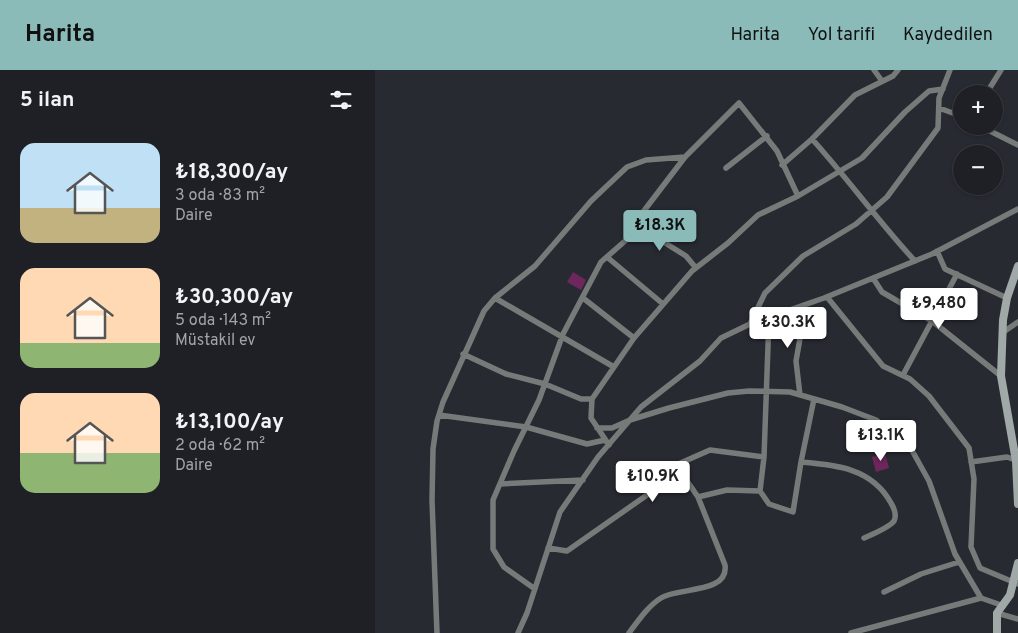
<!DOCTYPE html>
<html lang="tr">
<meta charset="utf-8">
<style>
body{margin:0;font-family:Overpass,sans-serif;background:#26282e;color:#f1f3f6;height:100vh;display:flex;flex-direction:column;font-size:19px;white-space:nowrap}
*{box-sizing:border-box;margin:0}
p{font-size:16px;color:#a1a3a7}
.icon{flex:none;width:28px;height:28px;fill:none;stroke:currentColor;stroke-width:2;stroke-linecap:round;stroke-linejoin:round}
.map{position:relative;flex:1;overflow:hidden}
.sheet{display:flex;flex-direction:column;background:#1e2026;width:375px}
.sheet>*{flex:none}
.tools{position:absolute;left:578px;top:15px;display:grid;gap:10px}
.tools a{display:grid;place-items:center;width:50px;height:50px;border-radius:50%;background:#1e2026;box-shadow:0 1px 4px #0004,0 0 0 1px #3c3e43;font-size:25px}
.price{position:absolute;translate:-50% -42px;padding:0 11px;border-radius:5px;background:#fff;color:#222;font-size:16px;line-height:32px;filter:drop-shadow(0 1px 2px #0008)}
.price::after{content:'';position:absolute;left:50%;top:30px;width:15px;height:11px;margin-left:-8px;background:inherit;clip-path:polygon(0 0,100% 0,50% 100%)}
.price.selected{background:#8bbbb9;color:#111}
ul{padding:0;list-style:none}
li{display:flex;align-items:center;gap:15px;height:125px;padding:0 20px}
li span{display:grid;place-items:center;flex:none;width:140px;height:100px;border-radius:15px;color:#555}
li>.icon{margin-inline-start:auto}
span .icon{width:60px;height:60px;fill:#fffc;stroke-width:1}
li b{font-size:21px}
h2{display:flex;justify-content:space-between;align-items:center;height:60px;padding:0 20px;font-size:21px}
header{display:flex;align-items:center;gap:30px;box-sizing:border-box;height:70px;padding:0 25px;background:#8bbbb9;color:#111}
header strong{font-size:24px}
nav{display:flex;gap:28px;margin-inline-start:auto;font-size:18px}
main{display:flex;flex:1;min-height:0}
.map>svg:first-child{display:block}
</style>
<header>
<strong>Harita</strong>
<nav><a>Harita</a><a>Yol tarifi</a><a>Kaydedilen</a></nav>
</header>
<main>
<section class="sheet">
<h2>5 ilan<svg class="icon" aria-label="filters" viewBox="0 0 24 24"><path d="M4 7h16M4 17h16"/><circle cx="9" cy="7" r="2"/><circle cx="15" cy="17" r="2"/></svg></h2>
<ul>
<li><span style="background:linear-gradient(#bfe0f5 65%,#c2b280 0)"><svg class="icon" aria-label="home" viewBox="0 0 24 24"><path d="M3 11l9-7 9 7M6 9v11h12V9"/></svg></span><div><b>₺18,300/ay</b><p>3 oda · 83 m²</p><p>Daire</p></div></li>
<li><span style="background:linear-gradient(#ffd9b3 75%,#8fb573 0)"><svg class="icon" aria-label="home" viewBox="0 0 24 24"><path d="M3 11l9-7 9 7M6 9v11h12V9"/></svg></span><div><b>₺30,300/ay</b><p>5 oda · 143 m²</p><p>Müstakil ev</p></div></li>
<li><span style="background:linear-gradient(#ffd9b3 60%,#8fb573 0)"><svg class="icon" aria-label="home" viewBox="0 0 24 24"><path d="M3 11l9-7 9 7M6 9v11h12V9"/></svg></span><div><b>₺13,100/ay</b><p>2 oda · 62 m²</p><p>Daire</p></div></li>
</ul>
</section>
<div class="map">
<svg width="643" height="563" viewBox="0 0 643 563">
<rect width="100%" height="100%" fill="#282a32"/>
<path fill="#6d275c" d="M198,202L211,210L206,220L192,212Z
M510,383L514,398L501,402L497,387Z"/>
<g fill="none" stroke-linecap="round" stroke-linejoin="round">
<path stroke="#767b7a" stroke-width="5.5" d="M499,0L507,11
M611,24L626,0
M564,38L586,46
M605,56L643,75
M437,69C473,109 504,152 540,191
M407,95L437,69L480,25L518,6L523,0
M351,98L392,66
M260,154L311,186L321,198
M562,181L570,199L632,228
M232,187L288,234
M498,208L507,222L557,251L626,306
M452,227L508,296L535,309L554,326L594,378L599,409L596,477L605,498L643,514
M120,228L239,297
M208,228L259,268
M394,248L389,387L385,421L394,434L418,442L426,392L439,329
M375,254L390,223L428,186L481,154L512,127L563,58L564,28L575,0
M627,263L643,252
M88,284L131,304L170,314L206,329H217
M528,305L582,204
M425,325L421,291L431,235
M64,345L151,357L212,374L230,370
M222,358H237L255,350L294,338L353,323L374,321L415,322L467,337L501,350L534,375L554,411L580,484L606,528L626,535
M234,375L216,348L217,329L259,268L317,201L353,173L383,145L423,126L487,88L530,42L554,21L568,19
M426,392C461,395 497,398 516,433C519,438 522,445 519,451C515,457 496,465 489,468
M596,392L632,387L643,391
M125,414L208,410
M323,427L352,420L385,421
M173,478L192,481L272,425L301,395L335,380L389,387
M160,519L129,497L118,479V430L139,381L164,330L188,264L226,192L250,171L265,146L310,87
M509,522L546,504L584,492
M622,543L643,549
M62,563L57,430L58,379L62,351L68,332L109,241L120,228L160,196L216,131L252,97L271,90L310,87L364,33L402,81L423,126
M143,563L152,543L185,442L223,387L266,337L325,291L346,268L375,254L449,228L557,184L643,139
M254,563C263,551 273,536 286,528C303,517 354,524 350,495L323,427L301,395
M476,563L606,528"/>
<path stroke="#a0a9a7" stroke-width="8" d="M643,196L632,228L628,250L626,306L641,391L643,434
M622,563V543L635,525L643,493"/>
</g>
</svg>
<div class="tools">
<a>+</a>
<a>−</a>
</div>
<b class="price selected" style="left:285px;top:182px">₺18.3K</b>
<b class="price" style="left:564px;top:260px">₺9,480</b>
<b class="price" style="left:413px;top:279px">₺30.3K</b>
<b class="price" style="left:506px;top:392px">₺13.1K</b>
<b class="price" style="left:278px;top:433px">₺10.9K</b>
</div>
</main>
